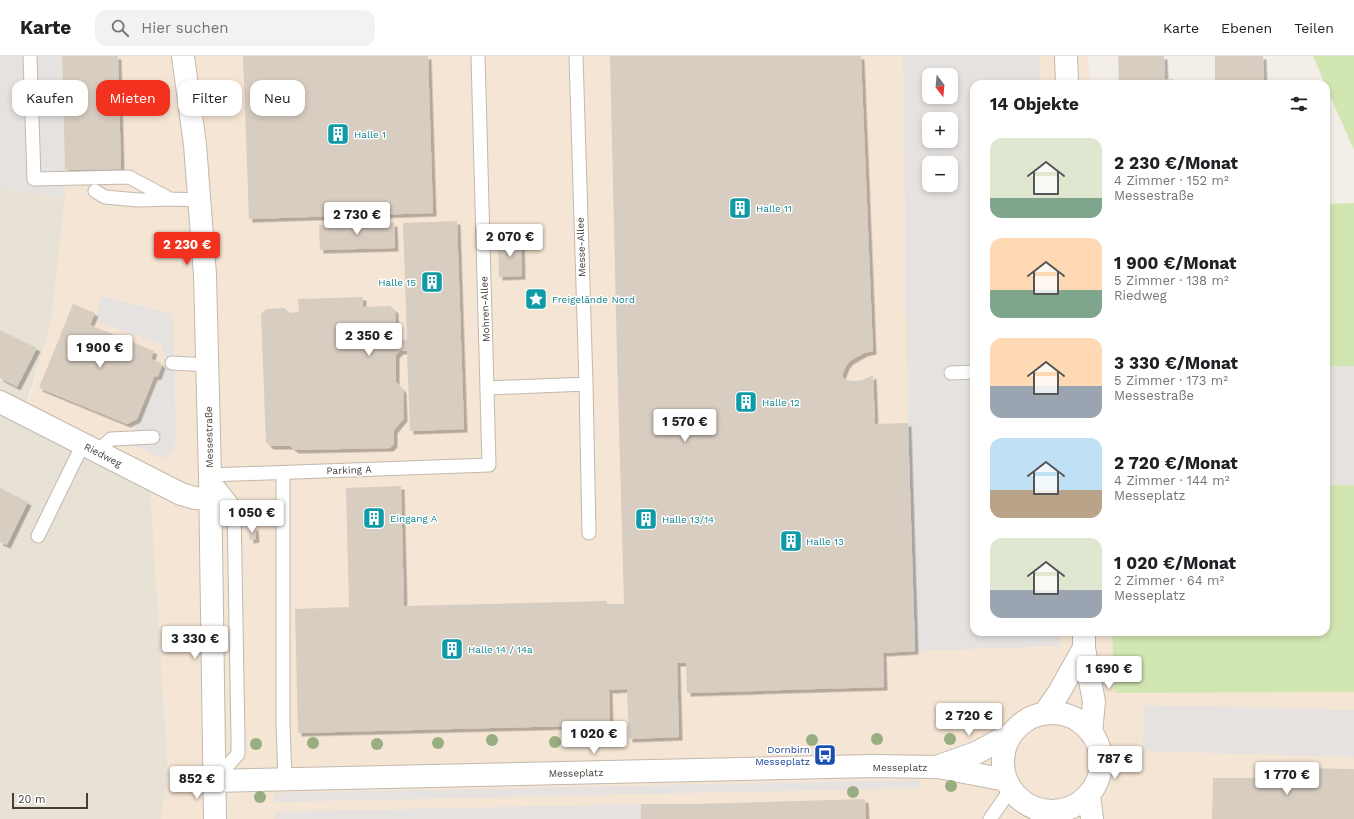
<!DOCTYPE html>
<html lang="de">
<meta charset="utf-8">
<style>
body{margin:0;font-family:"Work Sans",sans-serif;background:#f2f2f2;color:#202124;height:100vh;display:flex;flex-direction:column;font-size:15px;white-space:nowrap}
*{box-sizing:border-box;margin:0}
p{font-size:13px;color:#757577}
.icon{flex:none;width:22px;height:22px;fill:none;stroke:currentColor;stroke-width:2;stroke-linecap:round;stroke-linejoin:round}
.map{position:relative;flex:1;overflow:hidden}
.drawer{position:absolute;left:970px;top:24px;width:360px;height:556px;display:flex;flex-direction:column;background:#fff;border-radius:12px;box-shadow:0 2px 6px #0003}
.drawer>*{flex:none}
.guide{position:absolute;left:12px;top:24px;width:380px;height:36px;display:flex;gap:8px}
.needle{width:26px;rotate:164deg}
.fabs{position:absolute;left:922px;top:12px;display:grid;gap:8px}
.fabs a{display:grid;place-items:center;width:36px;height:36px;border-radius:8px;background:#fff;box-shadow:0 2px 6px #0003;font-size:20px}
.scale{position:absolute;left:12px;bottom:10px;width:76px;box-sizing:border-box;padding-left:4px;border:2px solid #473f37;border-top:0;font-size:11px;line-height:14px;white-space:nowrap;color:#473f37;-webkit-text-stroke:3px #fff;paint-order:stroke}
.price{position:absolute;translate:-50% -34px;padding:0 9px;border-radius:4px;background:#fff;color:#222;font-size:13px;line-height:26px;filter:drop-shadow(0 1px 2px #0008)}
.price::after{content:'';position:absolute;left:50%;top:24px;width:12px;height:9px;margin-left:-6px;background:inherit;clip-path:polygon(0 0,100% 0,50% 100%)}
.price.on{background:#f3311f;color:#fff}
ul{padding:0;list-style:none}
li{display:flex;align-items:center;gap:12px;height:100px;padding:0 20px}
li span{display:grid;place-items:center;flex:none;width:112px;height:80px;border-radius:12px;color:#555}
li>.icon{margin-inline-start:auto}
span .icon{width:48px;height:48px;fill:#fffc;stroke-width:1}
li b{font-size:17px}
h2{display:flex;justify-content:space-between;align-items:center;height:48px;padding:0 20px;font-size:17px}
.pill{padding:0 14px;border-radius:12px;background:#fff;box-shadow:0 2px 6px #0003;font-size:14px;line-height:36px}
.pill.on{background:#f3311f;color:#fff}
header{display:flex;align-items:center;gap:24px;box-sizing:border-box;height:56px;padding:0 20px;background:#fff;border-bottom:1px solid #e0e0e0}
header strong{font-size:19px}
nav{display:flex;gap:22px;margin-inline-start:auto;font-size:14px}
.search{width:280px;height:36px;background:#f2f2f2;display:flex;align-items:center;gap:10px;box-sizing:border-box;padding:0 14px;border-radius:12px;color:#757577;font-size:15px}
.map>svg:first-child{display:block}
</style>
<header>
<strong>Karte</strong>
<div class="search"><svg class="icon" aria-label="search" viewBox="0 0 24 24"><circle cx="10" cy="10" r="6"/><path d="M15 15l6 6"/></svg>Hier suchen</div>
<nav><a>Karte</a><a>Ebenen</a><a>Teilen</a></nav>
</header>
<div class="map">
<svg width="1354" height="763" viewBox="0 0 1354 763">
<defs>
<filter id="shadow"><feDropShadow dx="3.5" dy="3.5" stdDeviation="0" flood-color="#0004"/></filter>
</defs>
<rect width="100%" height="100%" fill="#f3efe8"/>
<path fill="#e7e1d6" d="M0,131L65,143L51,267L22,362L149,410L168,718L161,763H0Z"/>
<path fill="#f5e5d4" fill-rule="evenodd" d="M0,0H1088L1090,28H974V576H1113L1115,637L1354,636V763H161L168,718L149,410L25,357L51,267L65,144L0,131ZM929,19H951V41H929ZM929,63H951V85H929ZM929,107H951V129H929Z"/>
<path fill="#d2e6b2" d="M1313,0H1354V94L1326,31V28H1325Z
M1354,147V310H1326V148Z
M1326,429H1354V636L1115,637L1112,576H1326Z"/>
<path fill="#e5e2e0" fill-rule="evenodd" d="M0,0H61L65,143L0,131Z
M903,0H1039L1040,28H974V576H1059L1060,590L915,595L908,367ZM929,19H951V41H929ZM929,63H951V85H929ZM929,107H951V129H929Z
M101,240L173,258L176,386L168,400L161,403L128,386L167,305L161,288L96,265Z
M1326,310H1354V429H1326Z
M1144,649L1354,654V701L1143,695Z
M919,724V732L274,746V737Z
M641,748V763H275V756Z"/>
<path fill="#d8cdc1" filter="url(#shadow)" d="M62,0H118L121,113L65,114Z
M243,0H428L433,157L249,163Z
M610,0H861L873,295L864,297L850,305L846,310L842,320L846,324L854,325L863,324L873,319L875,368L908,367L915,595L883,597L884,631L687,637L686,607H677L679,681L629,683L627,633L609,634L610,669L298,677L295,553L349,551L346,432L401,430L404,550L607,545V548H624L617,299Z
M1118,0H1164L1165,24L1173,23V28H1119Z
M1215,0H1263L1264,28H1215Z
M457,165L464,373L410,375L407,295H400L396,299V326L403,334L404,362L394,374V388L390,392L295,394L290,390H270L266,386L261,258L266,253L285,252L289,257L299,256L298,243L363,241V251L390,250L395,254L396,282L398,284H407L403,167Z
M394,167L395,192L320,194L319,169Z
M521,182L522,220L499,221L498,183Z
M73,248L95,257L90,269L154,295L151,303L159,306L162,309L158,320L154,321L137,363L127,368L39,332Z
M0,274L37,292L17,331L0,322Z
M0,432L28,446L7,489L0,486Z
M255,471L256,483L250,484L249,472Z
M1288,712L1354,713V763H1212L1213,722H1288Z
M865,743L866,763H641V748H695Z"/>
<g fill="none" stroke-linecap="round" stroke-linejoin="round">
<g stroke="#c2b9ae" stroke-width="15">
<path id="lane" d="M30,0L34,123L129,121L170,143L199,144
M576,0L586,328L589,477
M95,135L105,141L138,144L170,143
M172,307L207,309
M951,317L974,316
M487,332L586,328
M97,396L111,383L153,381
M283,417V668L285,723
M210,419L489,409L478,0
M211,421L234,450L238,683V698L214,725
M38,480L83,388
M990,763L1011,733
M1037,763L1040,754"/>
</g>
<g stroke="#c2b9ae" stroke-width="24">
<path id="street" d="M183,0L195,89L205,219L210,419L215,763
M1066,0L1067,28
M0,346L181,438L195,442L210,443
M1084,576V592L1094,646L1091,677
M1003 706a49 49 0 1 1 98 0a49 49 0 1 1-98 0Z
M1044,658L1058,638L1084,592
M939,710L976,697L1011,678
M214,725L873,710L938,711L1006,724
M1089,738L1092,763"/>
</g>
<use href="#lane" stroke="#fff" stroke-width="13"/>
<use href="#street" stroke="#fff" stroke-width="22"/>
</g>
<g fill="#98ad80">
<circle cx="877" cy="683" r="6"/>
<circle cx="950" cy="683" r="6"/>
<circle cx="492" cy="684" r="6"/>
<circle cx="812" cy="684" r="6"/>
<circle cx="555" cy="686" r="6"/>
<circle cx="313" cy="687" r="6"/>
<circle cx="438" cy="687" r="6"/>
<circle cx="256" cy="688" r="6"/>
<circle cx="377" cy="688" r="6"/>
<circle cx="951" cy="730" r="6"/>
<circle cx="853" cy="736" r="6"/>
<circle cx="260" cy="741" r="6"/>
</g>
<defs>
<g id="building-square" transform="scale(1.15)"><rect x="-9" y="-9" width="18" height="18" rx="4" fill="#0f9aa8" stroke="#fff"/><path d="M-4-6H4V6H1V3H-1V6H-4ZM-2.5-4.3h1.7v1.8h-1.7ZM.8-4.3h1.7v1.8H.8ZM-2.5-1h1.7V.8h-1.7ZM.8-1h1.7V.8H.8Z" fill="#fff"/></g>
<g id="sight-square" transform="scale(1.15)"><rect x="-9" y="-9" width="18" height="18" rx="4" fill="#0f9aa8" stroke="#fff"/><path d="M0-6L1.8-2.2L6-1.7L2.9 1.2L3.7 5.4L0 3.3L-3.7 5.4L-2.9 1.2L-6-1.7L-1.8-2.2Z" fill="#fff"/></g>
<g id="bus-square" transform="scale(1.15)"><rect x="-9" y="-9" width="18" height="18" rx="4" fill="#1a4fb4" stroke="#fff"/><path d="M-5-6H5V4H4V6H2V4H-2V6H-4V4H-5ZM-3.5-4V0h7V-4ZM-3.5 1.2v1.5H-2V1.2ZM2 1.2v1.5H3.5V1.2Z" fill="#fff"/></g>
</defs>
<g fill-rule="evenodd">
<use href="#building-square" x="338" y="78"/>
<use href="#building-square" x="740" y="152"/>
<use href="#building-square" x="432" y="226"/>
<use href="#sight-square" x="536" y="243"/>
<use href="#building-square" x="746" y="346"/>
<use href="#building-square" x="374" y="462"/>
<use href="#building-square" x="646" y="463"/>
<use href="#building-square" x="791" y="485"/>
<use href="#building-square" x="452" y="593"/>
<use href="#bus-square" x="825" y="699"/>
</g>
<g text-anchor="middle" dominant-baseline="central" stroke-width="3" stroke-linejoin="round" paint-order="stroke">
<g font-size="10" fill="#0d838f" stroke="#fff" text-anchor="start">
<text x="354" y="78">Halle 1</text>
<text x="756" y="152">Halle 11</text>
<text x="416" y="226" text-anchor="end">Halle 15</text>
<text x="552" y="243">Freigelände Nord</text>
<text x="762" y="346">Halle 12</text>
<text x="390" y="462">Eingang A</text>
<text x="662" y="463">Halle 13/14</text>
<text x="806" y="485">Halle 13</text>
<text x="468" y="593">Halle 14 / 14a</text>
</g>
<g font-size="10" fill="#473f37" stroke="#fff">
<text transform="translate(581 191) rotate(-92)">Messe-Allee</text>
<text transform="translate(485 253) rotate(-92)">Mohren-Allee</text>
<text transform="translate(209 381) rotate(-91)">Messestraße</text>
<text transform="translate(103 399) rotate(27)">Riedweg</text>
<text transform="translate(349 414) rotate(-2)">Parking A</text>
<text x="900" y="711">Messeplatz</text>
<text transform="translate(576 717) rotate(-1)">Messeplatz</text>
</g>
<g font-size="10" fill="#164399" stroke="#fff" text-anchor="end">
<text x="810" y="693">Dornbirn<tspan x="810" dy="12">Messeplatz</tspan></text>
</g>
</g>
</svg>
<div class="fabs">
<a><svg class="needle" viewBox="-14 -14 28 28"><path d="M0-13l5 13h-10z" fill="#e53935"/><path d="M0 13l5-13h-10z" fill="#757577"/></svg></a>
<a>+</a>
<a>−</a>
</div>
<div class="scale">20 m</div>
<b class="price" style="left:357px;top:180px">2 730 €</b>
<b class="price" style="left:510px;top:202px">2 070 €</b>
<b class="price on" style="left:187px;top:210px">2 230 €</b>
<b class="price" style="left:369px;top:301px">2 350 €</b>
<b class="price" style="left:100px;top:313px">1 900 €</b>
<b class="price" style="left:685px;top:387px">1 570 €</b>
<b class="price" style="left:252px;top:478px">1 050 €</b>
<b class="price" style="left:195px;top:604px">3 330 €</b>
<b class="price" style="left:1109px;top:634px">1 690 €</b>
<b class="price" style="left:969px;top:681px">2 720 €</b>
<b class="price" style="left:594px;top:699px">1 020 €</b>
<b class="price" style="left:1115px;top:724px">787 €</b>
<b class="price" style="left:1287px;top:740px">1 770 €</b>
<b class="price" style="left:197px;top:744px">852 €</b>
<div class="guide">
<a class="pill">Kaufen</a>
<a class="pill on">Mieten</a>
<a class="pill">Filter</a>
<a class="pill">Neu</a>
</div>
<section class="drawer">
<h2>14 Objekte<svg class="icon" aria-label="filters" viewBox="0 0 24 24"><path d="M4 7h16M4 17h16"/><circle cx="9" cy="7" r="2"/><circle cx="15" cy="17" r="2"/></svg></h2>
<ul>
<li><span style="background:linear-gradient(#dfe7d0 75%,#7fa58c 0)"><svg class="icon" aria-label="home" viewBox="0 0 24 24"><path d="M3 11l9-7 9 7M6 9v11h12V9"/></svg></span><div><b>2 230 €/Monat</b><p>4 Zimmer · 152 m²</p><p>Messestraße</p></div></li>
<li><span style="background:linear-gradient(#ffd9b3 65%,#7fa58c 0)"><svg class="icon" aria-label="home" viewBox="0 0 24 24"><path d="M3 11l9-7 9 7M6 9v11h12V9"/></svg></span><div><b>1 900 €/Monat</b><p>5 Zimmer · 138 m²</p><p>Riedweg</p></div></li>
<li><span style="background:linear-gradient(#ffd9b3 60%,#9aa5b1 0)"><svg class="icon" aria-label="home" viewBox="0 0 24 24"><path d="M3 11l9-7 9 7M6 9v11h12V9"/></svg></span><div><b>3 330 €/Monat</b><p>5 Zimmer · 173 m²</p><p>Messestraße</p></div></li>
<li><span style="background:linear-gradient(#bfe0f5 65%,#b9a48a 0)"><svg class="icon" aria-label="home" viewBox="0 0 24 24"><path d="M3 11l9-7 9 7M6 9v11h12V9"/></svg></span><div><b>2 720 €/Monat</b><p>4 Zimmer · 144 m²</p><p>Messeplatz</p></div></li>
<li><span style="background:linear-gradient(#dfe7d0 65%,#9aa5b1 0)"><svg class="icon" aria-label="home" viewBox="0 0 24 24"><path d="M3 11l9-7 9 7M6 9v11h12V9"/></svg></span><div><b>1 020 €/Monat</b><p>2 Zimmer · 64 m²</p><p>Messeplatz</p></div></li>
</ul>
</section>
</div>
